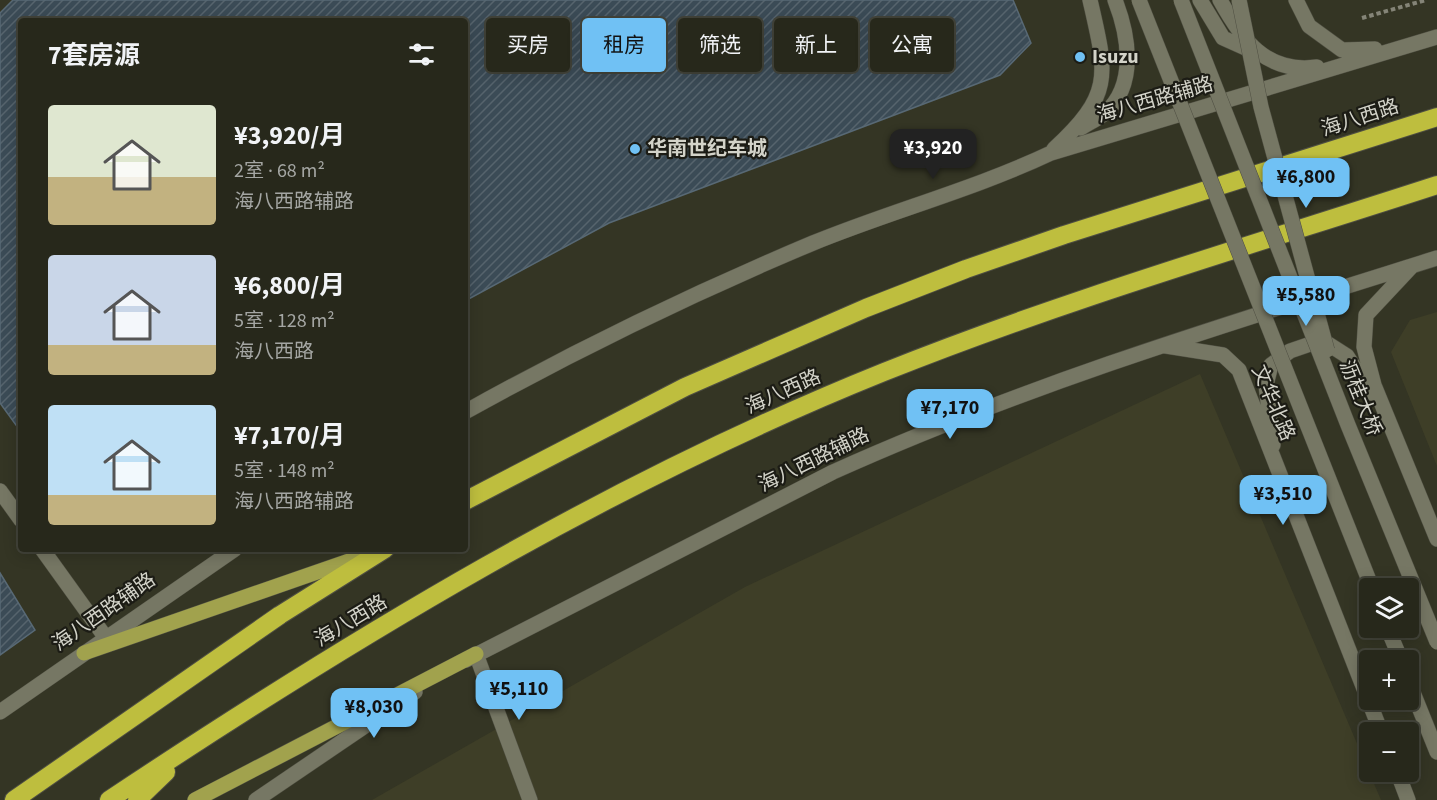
<!DOCTYPE html>
<html lang="zh">
<meta charset="utf-8">
<style>
body{margin:0;font-family:"Source Sans 3","Noto Sans SC",sans-serif;background:#333428;color:#f1f3f6;height:100vh;display:flex;flex-direction:column;font-size:22px;white-space:nowrap}
*{box-sizing:border-box;margin:0}
p{font-size:20px;color:#a4a6a3}
.icon{flex:none;width:33px;height:33px;fill:none;stroke:currentColor;stroke-width:2;stroke-linecap:round;stroke-linejoin:round}
.map{position:relative;flex:1;overflow:hidden}
.panel{position:absolute;left:18px;top:18px;width:450px;height:534px;display:flex;flex-direction:column;background:#27281b;border-radius:6px;box-shadow:0 3px 15px #0003,0 0 0 2px #43443a}
.panel>*{flex:none}
.banner{position:absolute;left:486px;top:18px;width:570px;height:54px;display:flex;gap:12px}
.controls{position:absolute;left:1359px;top:578px;display:grid;gap:12px}
.controls a{display:grid;place-items:center;width:60px;height:60px;border-radius:6px;background:#27281b;box-shadow:0 3px 15px #0003,0 0 0 2px #43443a;font-size:30px}
.price{position:absolute;translate:-50% -51px;padding:0 14px;border-radius:12px;background:#70c1f4;color:#111;font-size:20px;line-height:39px;filter:drop-shadow(0 2px 3px #0008)}
.price::after{content:'';position:absolute;left:50%;top:36px;width:18px;height:14px;margin-left:-9px;background:inherit;clip-path:polygon(0 0,100% 0,50% 100%)}
.price.active{background:#222;color:#fff}
ul{padding:0;list-style:none}
li{display:flex;align-items:center;gap:18px;height:150px;padding:0 30px}
li span{display:grid;place-items:center;flex:none;width:168px;height:120px;border-radius:6px;color:#555}
li>.icon{margin-inline-start:auto}
span .icon{width:72px;height:72px;fill:#fffc;stroke-width:1}
li b{font-size:26px}
h2{display:flex;justify-content:space-between;align-items:center;height:72px;padding:0 30px;font-size:26px}
.chip{padding:0 21px;border-radius:6px;background:#27281b;box-shadow:0 3px 15px #0003,0 0 0 2px #43443a;font-size:21px;line-height:54px}
.chip.active{background:#70c1f4;color:#111}
.map>svg:first-child{display:block}
</style>
<div class="map">
<svg width="1437" height="800" viewBox="0 0 1437 800">
<defs>
<pattern id="building-hatch" width="6" height="6" patternUnits="userSpaceOnUse" patternTransform="scale(1.5)"><rect width="6" height="6" fill="#3b4b56"/><path d="M-1 1l2-2M0 6l6-6M5 7l2-2" fill="none" stroke="#56646d"/></pattern>
</defs>
<rect width="100%" height="100%" fill="#343524"/>
<path fill="#3e3e27" d="M1437,312V466L1391,352L1410,320Z
M1200,374L1381,800H372L745,587Z"/>
<path fill="url(#building-hatch)" stroke="#586975" stroke-width="1.5" d="M13,0H1013L1031,43L1000,75L609,223L465,301V21H21V432L0,403V13Z
M0,573L35,630L0,655Z"/>
<g fill="none" stroke-linecap="round" stroke-linejoin="round">
<g stroke="#4f4f42" stroke-width="16">
<path id="street" d="M476,654L530,800"/>
</g>
<g stroke="#4f4f42" stroke-width="16">
<path id="secondary" d="M1200,0L1223,38L1252,51
M1220,0C1242,40 1266,74 1317,67
M1296,0L1309,26L1342,50L1375,49
M1081,128C1088,123 1098,119 1105,113C1137,85 1129,36 1115,0
M1054,149C1114,94 1107,74 1090,0
M1411,267L1366,315L1364,347L1374,385L1437,539
M1166,346L1223,355L1239,370L1381,732
M465,412C578,349 694,293 813,243C891,211 975,189 1051,153L1437,37
M1273,445L1266,385L1271,365L1290,351L1322,340L1347,356L1371,393
M0,491L21,520
M42,549L106,638
M1387,627L1401,660
M466,660L833,472C1028,384 1233,322 1437,258
M1408,680L1437,752
M0,712L235,549
M1397,771L1408,800
M256,800L415,692"/>
</g>
<g stroke="#4f4f42" stroke-width="16">
<path id="primary" d="M84,653L369,554
M195,800L476,654"/>
</g>
<g stroke="#4f4f42" stroke-width="20">
<path id="highway" d="M465,501L685,387L866,308L966,269L1064,235L1437,117
M14,800L280,615L385,549
M109,800C354,637 610,482 884,372C1064,300 1252,245 1437,185
M137,800L166,772"/>
</g>
<path stroke="#848477" stroke-width="4" stroke-dasharray="4.5 3" stroke-linecap="butt" d="M1362,18L1426,0"/>
<use href="#street" stroke="#767764" stroke-width="15"/>
<use href="#secondary" stroke="#767764" stroke-width="15"/>
<use href="#primary" stroke="#a1a24d" stroke-width="15"/>
<use href="#highway" stroke="#bebe3e" stroke-width="18"/>
<g stroke="#4f4f42" stroke-width="16" stroke-linecap="butt">
<path id="secondary-bridge" d="M1139,0L1372,588
M1181,0L1348,425L1437,642
M1239,0L1261,107L1327,350"/>
</g>
<use href="#secondary-bridge" stroke="#767764" stroke-width="15"/>
</g>
<g fill="#70c1f4" stroke="#1c1c15" stroke-width="2">
<circle cx="1080" cy="57" r="6"/>
<circle cx="635" cy="149" r="6"/>
</g>
<g text-anchor="middle" dominant-baseline="central" stroke-width="4.5" stroke-linejoin="round" paint-order="stroke">
<g font-size="20" font-weight="bold" fill="#d3d3c9" stroke="#1c1c15" text-anchor="start">
<text x="1092" y="57">Isuzu</text>
<text x="647" y="149">华南世纪车城</text>
</g>
<g font-size="20" fill="#d3d3c9" stroke="#1c1c15">
<text transform="translate(1155 100) rotate(-16)">海八西路辅路</text>
<text transform="translate(1360 118) rotate(-18)">海八西路</text>
<text transform="translate(783 392) rotate(-24)">海八西路</text>
<text transform="translate(1360 398) rotate(68)">沥桂大桥</text>
<text transform="translate(1273 403) rotate(67)">文华北路</text>
<text transform="translate(814 460) rotate(-26)">海八西路辅路</text>
<text transform="translate(104 612) rotate(-35)">海八西路辅路</text>
<text transform="translate(351 621) rotate(-31)">海八西路</text>
</g>
</g>
</svg>
<div class="controls">
<a><svg class="icon" aria-label="layers" viewBox="0 0 24 24"><path d="M12 4l9 5-9 5-9-5zM3 14l9 5 9-5"/></svg></a>
<a>+</a>
<a>−</a>
</div>
<b class="price active" style="left:933px;top:180px">¥3,920</b>
<b class="price" style="left:1306px;top:209px">¥6,800</b>
<b class="price" style="left:1306px;top:327px">¥5,580</b>
<b class="price" style="left:950px;top:440px">¥7,170</b>
<b class="price" style="left:1283px;top:526px">¥3,510</b>
<b class="price" style="left:519px;top:721px">¥5,110</b>
<b class="price" style="left:374px;top:739px">¥8,030</b>
<div class="banner">
<a class="chip">买房</a>
<a class="chip active">租房</a>
<a class="chip">筛选</a>
<a class="chip">新上</a>
<a class="chip">公寓</a>
</div>
<section class="panel">
<h2>7套房源<svg class="icon" aria-label="filters" viewBox="0 0 24 24"><path d="M4 7h16M4 17h16"/><circle cx="9" cy="7" r="2"/><circle cx="15" cy="17" r="2"/></svg></h2>
<ul>
<li><span style="background:linear-gradient(#dfe7d0 60%,#c2b280 0)"><svg class="icon" aria-label="home" viewBox="0 0 24 24"><path d="M3 11l9-7 9 7M6 9v11h12V9"/></svg></span><div><b>¥3,920/月</b><p>2室 · 68 m²</p><p>海八西路辅路</p></div></li>
<li><span style="background:linear-gradient(#c9d6e8 75%,#c2b280 0)"><svg class="icon" aria-label="home" viewBox="0 0 24 24"><path d="M3 11l9-7 9 7M6 9v11h12V9"/></svg></span><div><b>¥6,800/月</b><p>5室 · 128 m²</p><p>海八西路</p></div></li>
<li><span style="background:linear-gradient(#bfe0f5 75%,#c2b280 0)"><svg class="icon" aria-label="home" viewBox="0 0 24 24"><path d="M3 11l9-7 9 7M6 9v11h12V9"/></svg></span><div><b>¥7,170/月</b><p>5室 · 148 m²</p><p>海八西路辅路</p></div></li>
</ul>
</section>
</div>
